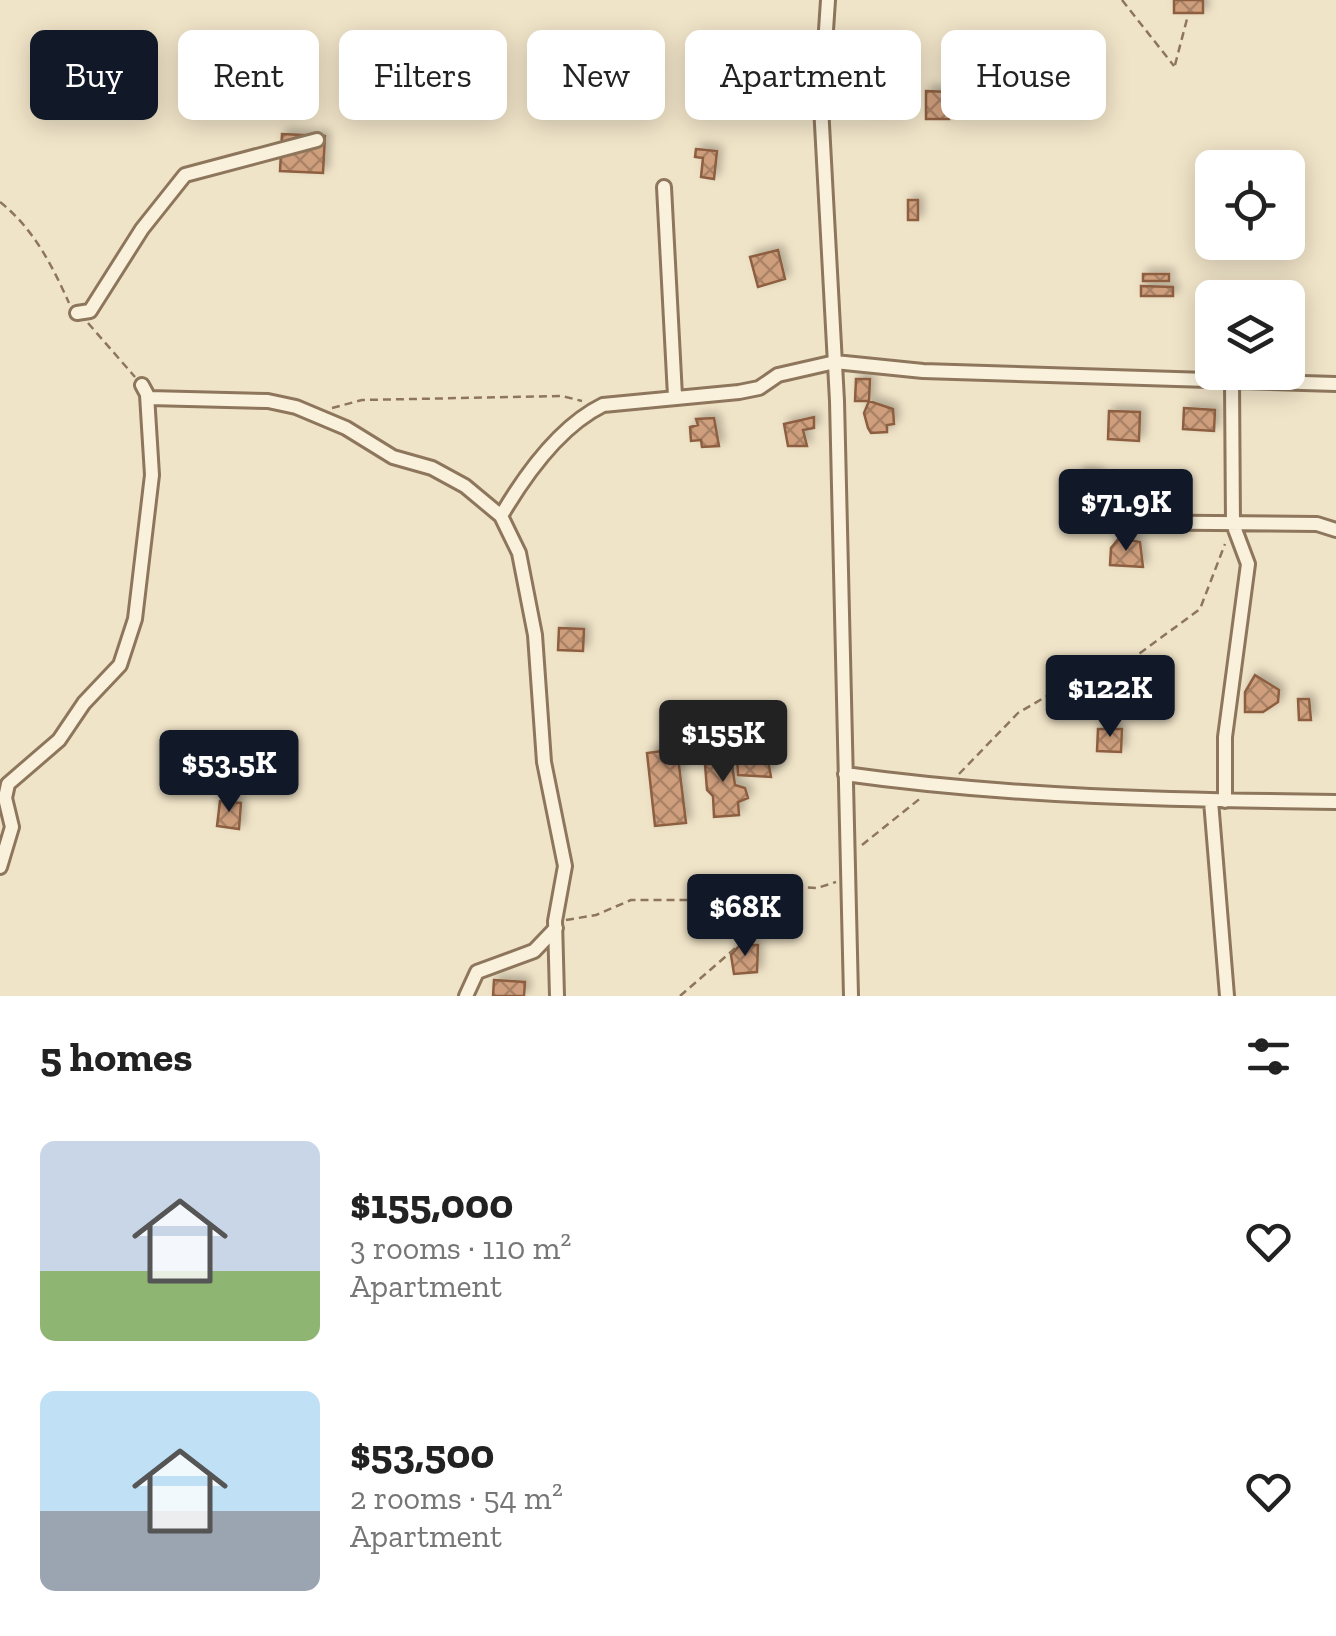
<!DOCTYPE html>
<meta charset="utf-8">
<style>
body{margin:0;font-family:"Zilla Slab",serif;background:#f2f2f2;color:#222;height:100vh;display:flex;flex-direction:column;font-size:38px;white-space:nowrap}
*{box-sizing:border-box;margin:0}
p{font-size:32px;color:#767676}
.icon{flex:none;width:55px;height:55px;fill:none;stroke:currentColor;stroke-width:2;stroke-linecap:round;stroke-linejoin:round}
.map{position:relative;height:996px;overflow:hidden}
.panel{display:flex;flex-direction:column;background:#fff;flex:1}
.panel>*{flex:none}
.top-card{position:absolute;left:30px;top:30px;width:1278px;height:90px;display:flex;gap:20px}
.buttons{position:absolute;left:1195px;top:150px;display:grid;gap:20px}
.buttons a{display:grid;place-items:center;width:110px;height:110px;border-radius:15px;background:#fff;box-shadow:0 5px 25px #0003;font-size:50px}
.price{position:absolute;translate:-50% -85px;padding:0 22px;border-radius:10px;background:#111827;color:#fff;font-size:32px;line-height:65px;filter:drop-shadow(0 2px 5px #0008)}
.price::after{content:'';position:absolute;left:50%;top:60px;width:30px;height:22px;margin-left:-15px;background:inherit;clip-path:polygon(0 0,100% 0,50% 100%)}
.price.selected{background:#222;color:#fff}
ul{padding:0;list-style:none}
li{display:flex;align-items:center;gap:30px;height:250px;padding:0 40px}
li span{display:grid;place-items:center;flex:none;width:280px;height:200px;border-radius:15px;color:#555}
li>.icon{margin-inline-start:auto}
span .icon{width:120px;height:120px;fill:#fffc;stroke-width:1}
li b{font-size:42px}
h2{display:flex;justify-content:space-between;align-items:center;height:120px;padding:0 40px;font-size:42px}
.tag{padding:0 35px;border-radius:15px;background:#fff;box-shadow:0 5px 25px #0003;font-size:35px;line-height:90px}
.tag.selected{background:#111827;color:#fff}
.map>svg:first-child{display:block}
</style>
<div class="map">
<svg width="1336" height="996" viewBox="0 0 1336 996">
<defs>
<pattern id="building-cross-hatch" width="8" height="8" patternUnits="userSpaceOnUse" patternTransform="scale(2.5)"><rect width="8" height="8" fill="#cf9f7d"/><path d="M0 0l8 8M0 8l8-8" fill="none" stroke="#a98266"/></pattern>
<filter id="shadow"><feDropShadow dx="4.5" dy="-4.5" stdDeviation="5" flood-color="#0004"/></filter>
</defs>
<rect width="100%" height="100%" fill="#f0e4c8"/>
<path fill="url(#building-cross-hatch)" stroke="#8d5f41" stroke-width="2.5" filter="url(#shadow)" d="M1174,0H1203V13H1174Z
M869,91L885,93L879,116L858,111L859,96H868Z
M926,91L949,92V119H926Z
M282,134L325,136L323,173L280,171Z
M696,149L717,151L714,179L701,177L703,158L695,157Z
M908,200H918V220H908Z
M778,250L785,279L758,287L750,257Z
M1143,274H1169V281H1143Z
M1141,286L1173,287V296H1141Z
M856,379H870L869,401H855Z
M869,401L893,409L894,424L887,425V432L871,433L868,428L864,413Z
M1184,408L1215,410L1214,431L1183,429Z
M1109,411L1140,412L1139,441L1108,439Z
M814,417V428L803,430L807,446H788L784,424Z
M714,418L719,446L702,447L701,440L691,441L690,427L698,425L696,419Z
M1079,472L1098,473L1097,479L1105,480L1104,497L1078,496Z
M1119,538L1140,542L1143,567L1110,565L1111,548Z
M559,628L584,629L583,651L558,650Z
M1255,675L1279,690L1278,702L1263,712H1245V692Z
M1298,699H1309L1311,720H1299Z
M1098,729H1122L1121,752L1097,751Z
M677,749L686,823L655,826L647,753Z
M751,749L768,760L771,777L738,775L737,757Z
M730,750L735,785L745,788L748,798L738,802L739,815L714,817L713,796L707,790L705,764H711L707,753Z
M220,801L241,803L239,829L217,826Z
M740,945H758L757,972L734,974L731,955Z
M494,980L525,982L524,996H493Z"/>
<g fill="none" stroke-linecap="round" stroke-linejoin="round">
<g stroke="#8d765c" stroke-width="18">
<path id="street" d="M828,0L821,106L837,401L851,996
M664,187L675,396
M77,313L90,311L142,229L185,175L317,140
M142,385L149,398L268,401L296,407L346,428L393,457L432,468L465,486L501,516L519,553L535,635L544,762L565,866L555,921L557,996
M501,516C525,475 560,426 603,405L739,392L759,388L778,375L835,362L923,371L1336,384
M1101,522L1317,524L1336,530
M845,774C1009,797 1171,800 1336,802
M1211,801L1227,996
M1225,801V737L1248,564L1233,524L1232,381
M0,867L12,827L5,798L8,784L59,740L84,703L120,665L135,619L152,475L147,395
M466,996L477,972L534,951L556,928"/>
</g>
<path stroke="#8d765c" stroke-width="2.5" stroke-dasharray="8 5" stroke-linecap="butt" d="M1122,0L1174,66
M1175,65L1187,19
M0,202C33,228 52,265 69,303
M88,323L135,377
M332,408L362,400L562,396L582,401
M959,774L1018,713L1081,676L1132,659L1200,609L1225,544
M862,845L922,797
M566,920L596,915L631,900H696L763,893L782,886L817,888L836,882
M680,996L747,938L754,922L805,888"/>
<use href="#street" stroke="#faf1dc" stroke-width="12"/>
</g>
</svg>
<div class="buttons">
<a><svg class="icon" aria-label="locate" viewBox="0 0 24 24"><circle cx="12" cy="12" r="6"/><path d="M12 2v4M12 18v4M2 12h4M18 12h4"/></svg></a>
<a><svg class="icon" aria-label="layers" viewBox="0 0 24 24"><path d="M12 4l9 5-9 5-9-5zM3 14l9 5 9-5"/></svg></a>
</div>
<b class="price" style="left:1126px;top:554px">$71.9K</b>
<b class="price" style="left:1110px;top:740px">$122K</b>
<b class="price selected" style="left:723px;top:785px">$155K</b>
<b class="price" style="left:229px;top:815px">$53.5K</b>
<b class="price" style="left:745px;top:959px">$68K</b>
<div class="top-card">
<a class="tag selected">Buy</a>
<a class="tag">Rent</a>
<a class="tag">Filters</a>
<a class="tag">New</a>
<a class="tag">Apartment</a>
<a class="tag">House</a>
</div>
</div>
<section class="panel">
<h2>5 homes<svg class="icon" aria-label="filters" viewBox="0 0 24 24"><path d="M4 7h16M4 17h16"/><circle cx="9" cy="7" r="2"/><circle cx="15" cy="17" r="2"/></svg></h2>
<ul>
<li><span style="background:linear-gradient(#c9d6e8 65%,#8fb573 0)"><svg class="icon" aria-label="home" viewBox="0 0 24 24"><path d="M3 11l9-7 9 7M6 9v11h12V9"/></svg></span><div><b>$155,000</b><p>3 rooms · 110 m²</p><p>Apartment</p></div><svg class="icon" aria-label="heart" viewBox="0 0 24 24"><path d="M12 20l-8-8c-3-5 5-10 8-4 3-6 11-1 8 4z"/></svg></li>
<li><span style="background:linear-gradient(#bfe0f5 60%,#9aa5b1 0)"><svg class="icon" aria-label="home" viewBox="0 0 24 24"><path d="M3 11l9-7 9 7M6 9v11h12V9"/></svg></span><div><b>$53,500</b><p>2 rooms · 54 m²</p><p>Apartment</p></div><svg class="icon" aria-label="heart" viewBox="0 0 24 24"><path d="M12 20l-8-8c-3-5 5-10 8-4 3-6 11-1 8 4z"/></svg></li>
</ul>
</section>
